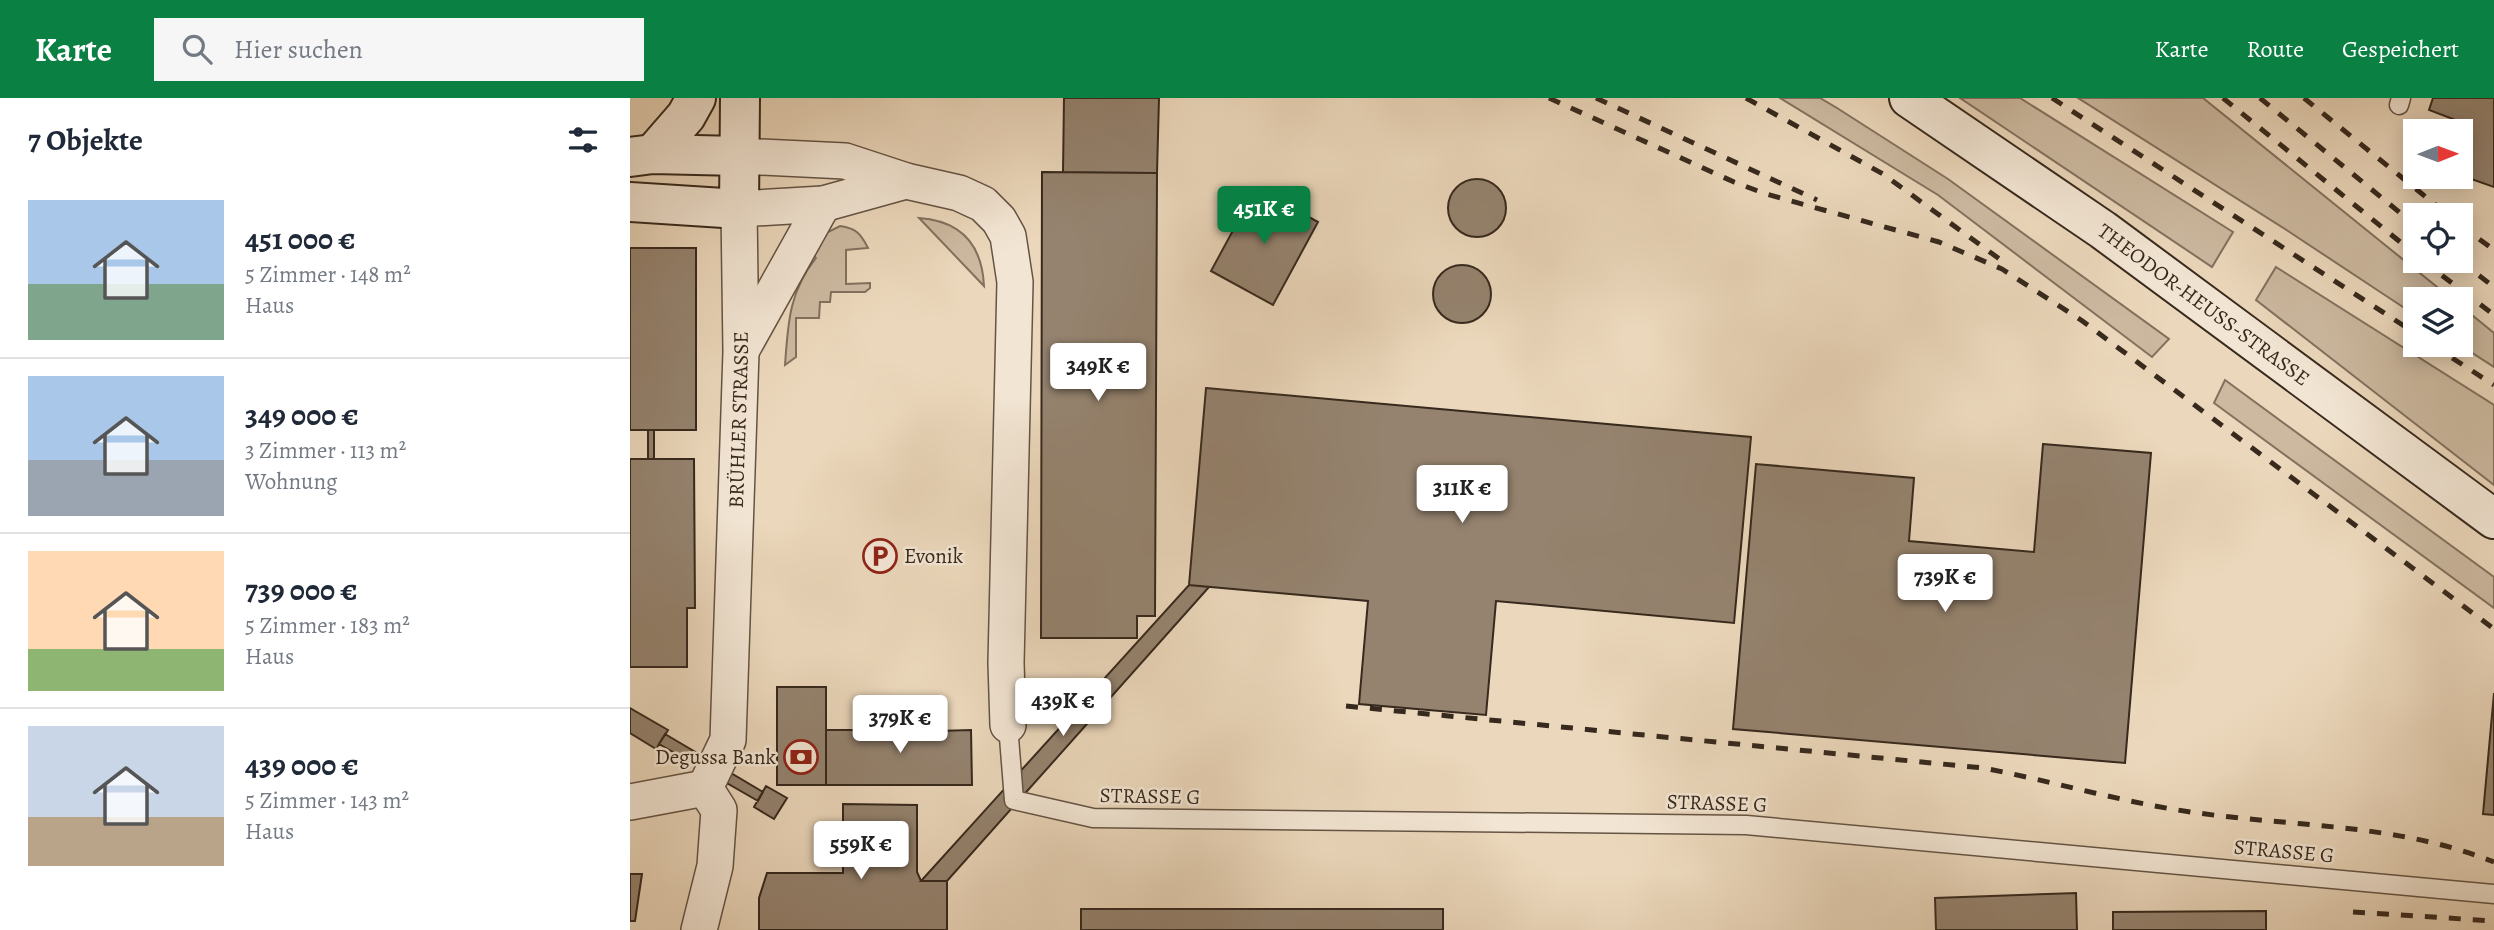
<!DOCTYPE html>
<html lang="de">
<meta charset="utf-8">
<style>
body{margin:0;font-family:Alegreya,serif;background:#f6f6f7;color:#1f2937;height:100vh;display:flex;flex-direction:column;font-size:26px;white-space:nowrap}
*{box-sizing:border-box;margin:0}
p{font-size:23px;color:#747a83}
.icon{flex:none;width:38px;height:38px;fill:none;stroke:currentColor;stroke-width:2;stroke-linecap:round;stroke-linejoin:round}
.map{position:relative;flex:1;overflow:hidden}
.side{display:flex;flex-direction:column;background:#fff;width:630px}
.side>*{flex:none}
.needle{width:46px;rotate:89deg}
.buttons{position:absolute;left:1773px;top:21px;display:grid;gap:14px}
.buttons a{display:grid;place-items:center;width:70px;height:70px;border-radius:0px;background:#fff;box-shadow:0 4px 18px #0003;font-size:35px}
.price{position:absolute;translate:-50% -60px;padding:0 16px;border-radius:7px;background:#fff;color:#222;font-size:23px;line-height:46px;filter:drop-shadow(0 2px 4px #0008)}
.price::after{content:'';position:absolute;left:50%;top:42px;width:21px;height:16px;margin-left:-10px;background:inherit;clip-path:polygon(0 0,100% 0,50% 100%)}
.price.current{background:#0b8043;color:#fff}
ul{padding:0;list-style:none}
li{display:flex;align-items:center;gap:21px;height:175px;padding:0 28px}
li+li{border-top:2px solid #e0e1e3}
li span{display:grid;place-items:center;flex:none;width:196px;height:140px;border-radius:0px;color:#555}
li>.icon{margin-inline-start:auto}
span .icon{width:84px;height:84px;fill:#fffc;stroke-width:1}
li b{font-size:30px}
h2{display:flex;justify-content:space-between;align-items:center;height:84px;padding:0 28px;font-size:30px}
header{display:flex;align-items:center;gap:42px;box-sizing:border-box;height:98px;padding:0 35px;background:#0b8043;color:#fff}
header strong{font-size:33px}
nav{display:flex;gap:38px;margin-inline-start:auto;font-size:24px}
.search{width:490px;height:63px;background:#f6f6f7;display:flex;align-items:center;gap:18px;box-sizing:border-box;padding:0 24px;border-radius:0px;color:#747a83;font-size:26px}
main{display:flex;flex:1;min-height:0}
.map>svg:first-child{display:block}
</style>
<header>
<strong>Karte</strong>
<div class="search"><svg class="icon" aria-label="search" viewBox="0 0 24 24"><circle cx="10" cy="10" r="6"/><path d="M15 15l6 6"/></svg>Hier suchen</div>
<nav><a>Karte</a><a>Route</a><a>Gespeichert</a></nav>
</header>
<main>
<section class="side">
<h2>7 Objekte<svg class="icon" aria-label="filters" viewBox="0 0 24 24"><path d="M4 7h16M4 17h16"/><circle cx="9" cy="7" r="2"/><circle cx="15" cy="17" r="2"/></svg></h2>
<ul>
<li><span style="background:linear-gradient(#a9c7e8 60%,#7fa58c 0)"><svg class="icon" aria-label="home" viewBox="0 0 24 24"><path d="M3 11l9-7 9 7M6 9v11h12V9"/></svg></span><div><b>451 000 €</b><p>5 Zimmer · 148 m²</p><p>Haus</p></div></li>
<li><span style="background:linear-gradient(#a9c7e8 60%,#9aa5b1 0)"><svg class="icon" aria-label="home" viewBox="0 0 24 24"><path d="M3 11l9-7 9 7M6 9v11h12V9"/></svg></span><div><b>349 000 €</b><p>3 Zimmer · 113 m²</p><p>Wohnung</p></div></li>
<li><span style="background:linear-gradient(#ffd9b3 70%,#8fb573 0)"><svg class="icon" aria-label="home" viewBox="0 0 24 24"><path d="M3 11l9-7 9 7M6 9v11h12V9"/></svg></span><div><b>739 000 €</b><p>5 Zimmer · 183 m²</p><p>Haus</p></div></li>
<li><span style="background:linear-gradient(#c9d6e8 65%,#b9a48a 0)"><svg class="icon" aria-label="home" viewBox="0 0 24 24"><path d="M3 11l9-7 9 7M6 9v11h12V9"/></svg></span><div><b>439 000 €</b><p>5 Zimmer · 143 m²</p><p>Haus</p></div></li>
</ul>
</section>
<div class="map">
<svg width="1864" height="832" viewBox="0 0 1864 832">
<rect width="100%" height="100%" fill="#ebd7bb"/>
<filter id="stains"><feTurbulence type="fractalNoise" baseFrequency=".00286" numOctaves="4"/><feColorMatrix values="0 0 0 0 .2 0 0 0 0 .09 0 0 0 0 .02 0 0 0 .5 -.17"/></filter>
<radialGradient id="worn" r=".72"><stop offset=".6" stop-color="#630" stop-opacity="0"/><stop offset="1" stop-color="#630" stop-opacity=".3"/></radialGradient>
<path fill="#ccb9a0" stroke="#82715e" stroke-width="2" d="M1150,0H1190L1207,10L1318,81L1539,241L1522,259L1308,97Z
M1330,0H1390L1603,134L1582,169Z
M1448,0H1573L1822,201H1785V217L1658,133Z
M289,120C332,123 352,147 354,188Z
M210,128C226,130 231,136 238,150L216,152V186L240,185V190L235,194H201L200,204H190L189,220H166V259L155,267C158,225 159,194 186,160L178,153L190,138Z
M1646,169L1864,307V387L1626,202Z
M1831,208L1864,235V269L1830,247Z
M1595,282L1864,479V510L1584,305Z"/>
<path fill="#95836f" stroke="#37291d" stroke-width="2" d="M434,0H529L527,75L433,74Z
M1803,0H1864V89L1830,77V33H1828L1831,24L1799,12Z
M412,74L527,75L525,518H507V540H411Z
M818 110a29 29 0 1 1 58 0a29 29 0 1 1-58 0Z
M626,90L688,124L643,207L581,173Z
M0,150H66V332H0Z
M803 196a29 29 0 1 1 58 0a29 29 0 1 1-58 0Z
M576,290L1121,339L1104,525L866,503L856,617L729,606L738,503L559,487Z
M18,332H24V361H18Z
M1413,346L1521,355L1495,665L1103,631L1126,366L1284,380L1279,443L1404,454Z
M0,361H64L65,510H57V569H0Z
M559,487L579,489L317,783H291Z
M147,589H196V687H147Z
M1864,595V717L1853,716Z
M0,610L38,632L26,651L0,635Z
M280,614H308V633L341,632L342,687H196V632H280Z
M35,636L133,694L128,703L29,646Z
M136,688L157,700L144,721L124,709Z
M213,706L287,707V774L291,783H317V832H129V800L137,775H213Z
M0,776H12L5,823H0Z
M1446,795L1447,832H1306L1305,800Z
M451,811H813V832H451Z
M1636,813V832H1483V814Z"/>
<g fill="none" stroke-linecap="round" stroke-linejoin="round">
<g stroke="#645444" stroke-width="21">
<path id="service" d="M1769,7L1771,0
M378,627L384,702L463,720L1116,727L1864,796"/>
</g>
<g stroke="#645444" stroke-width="38">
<g id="minor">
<path d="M109,58L215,63L276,83L329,95L353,106L369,122L378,138L385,184L376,565L378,627"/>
<path d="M112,251L193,106"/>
<path id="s1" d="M0,704L75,690L98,642L111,254L109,111L193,106L276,83"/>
<path d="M69,832L85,768L89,712L75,690"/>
</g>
</g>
<g stroke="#37291d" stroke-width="42">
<g id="secondary">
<path id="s2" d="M1279,0L1473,132L1864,421"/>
<path d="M23,56L56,18L66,0"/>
<path d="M0,59L23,56L109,58"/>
<path d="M0,104L109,111L110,0"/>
</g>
</g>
<use href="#service" stroke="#f2e5d3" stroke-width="18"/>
<use href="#minor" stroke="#f2e5d3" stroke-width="35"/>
<use href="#secondary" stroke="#f2e5d3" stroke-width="38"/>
<path stroke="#37291d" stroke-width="5" stroke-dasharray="12 12" stroke-linecap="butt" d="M919,0L1104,84L1136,96L1309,144L1372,171L1451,222L1864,531
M966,0L1187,102
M1116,0L1253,76L1375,165
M1422,0L1785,235
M1593,0L1785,156
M1630,0L1785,127
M1674,0L1818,117
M1830,127L1864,152
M1793,163L1864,217
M1830,163L1864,189
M1802,247L1864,287
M716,608L1353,670C1422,683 1491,704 1561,714C1662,729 1767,725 1864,764
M1723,814L1864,823"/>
</g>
<defs>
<g id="parking-ring" transform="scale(1.75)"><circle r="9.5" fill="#f2e5d3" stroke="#8f2418" stroke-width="1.5"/><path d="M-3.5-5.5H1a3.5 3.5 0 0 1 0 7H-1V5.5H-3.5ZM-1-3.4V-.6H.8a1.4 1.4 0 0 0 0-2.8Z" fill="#8f2418"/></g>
<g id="bank-ring" transform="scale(1.75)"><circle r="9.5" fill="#f2e5d3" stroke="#8f2418" stroke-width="1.5"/><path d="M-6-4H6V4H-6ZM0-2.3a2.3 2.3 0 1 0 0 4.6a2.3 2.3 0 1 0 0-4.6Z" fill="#8f2418"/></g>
</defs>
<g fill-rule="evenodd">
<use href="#parking-ring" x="250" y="458"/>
<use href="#bank-ring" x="171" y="659"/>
</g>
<g text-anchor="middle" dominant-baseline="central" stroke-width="5" stroke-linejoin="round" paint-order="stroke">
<g font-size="21" fill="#37291d" stroke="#f2e5d3">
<text stroke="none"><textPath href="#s2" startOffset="360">THEODOR-HEUSS-STRASSE</textPath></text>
<text stroke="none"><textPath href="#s1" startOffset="450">BRÜHLER STRASSE</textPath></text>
<text transform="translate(520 698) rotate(1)">STRASSE G</text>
<text transform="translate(1087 705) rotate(2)">STRASSE G</text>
<text transform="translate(1654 753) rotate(5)">STRASSE G</text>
</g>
<g font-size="21" fill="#37291d" stroke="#f2e5d3" text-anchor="start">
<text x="274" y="458">Evonik</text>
<text x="146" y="659" text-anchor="end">Degussa Bank</text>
</g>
</g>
<rect width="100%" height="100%" filter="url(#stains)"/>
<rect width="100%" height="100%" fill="url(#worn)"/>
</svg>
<div class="buttons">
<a><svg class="needle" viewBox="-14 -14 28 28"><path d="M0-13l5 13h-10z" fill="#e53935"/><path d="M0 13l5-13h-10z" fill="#747a83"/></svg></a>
<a><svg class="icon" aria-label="locate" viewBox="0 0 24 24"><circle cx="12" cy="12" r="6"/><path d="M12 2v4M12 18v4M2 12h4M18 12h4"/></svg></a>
<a><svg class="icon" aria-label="layers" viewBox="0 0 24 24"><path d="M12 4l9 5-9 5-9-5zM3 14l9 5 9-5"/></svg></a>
</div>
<b class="price current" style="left:634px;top:148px">451K €</b>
<b class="price" style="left:468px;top:305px">349K €</b>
<b class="price" style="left:832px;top:427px">311K €</b>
<b class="price" style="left:1315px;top:516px">739K €</b>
<b class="price" style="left:433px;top:640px">439K €</b>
<b class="price" style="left:270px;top:657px">379K €</b>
<b class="price" style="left:231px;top:783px">559K €</b>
</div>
</main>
